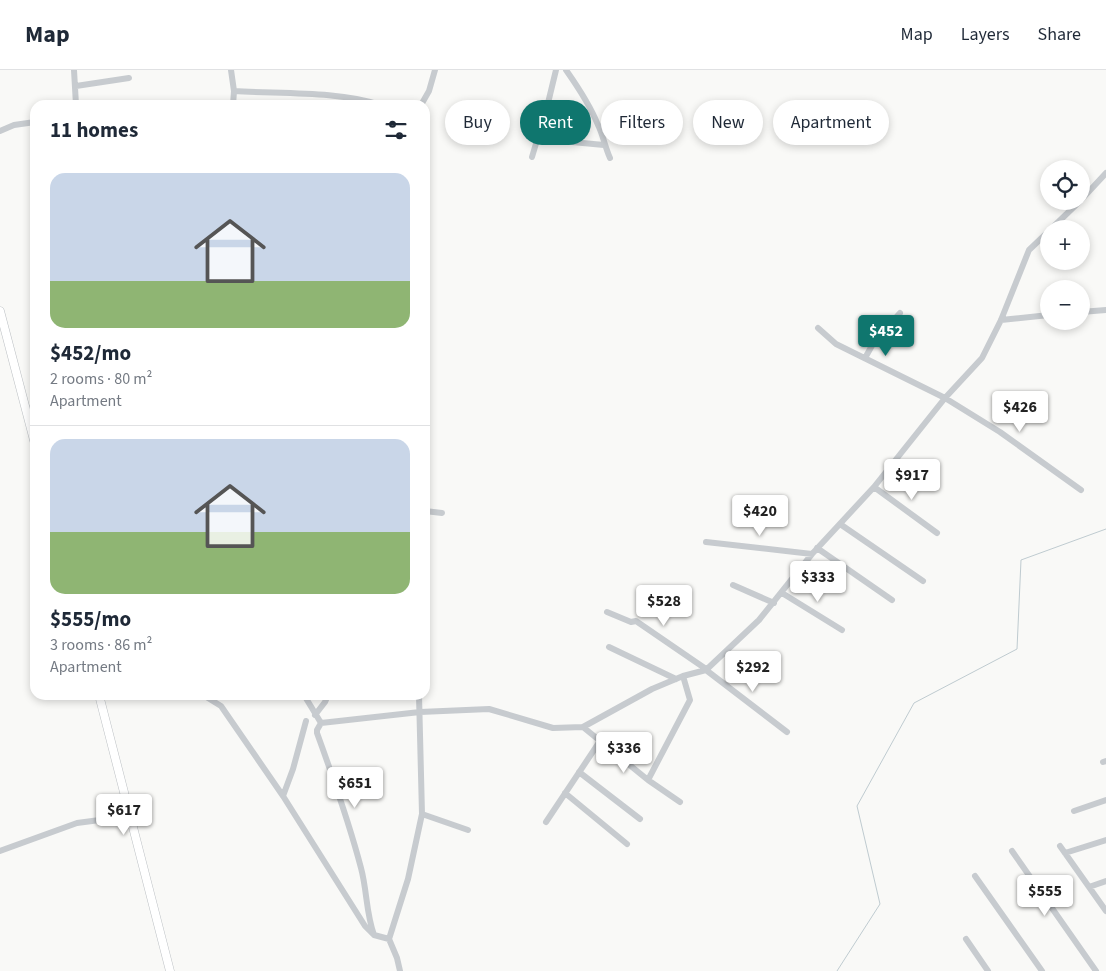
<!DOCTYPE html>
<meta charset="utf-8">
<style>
body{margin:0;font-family:"Source Sans 3",sans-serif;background:#f6f6f7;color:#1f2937;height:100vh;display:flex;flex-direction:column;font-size:19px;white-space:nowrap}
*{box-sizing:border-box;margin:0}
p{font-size:16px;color:#747a83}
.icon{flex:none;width:28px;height:28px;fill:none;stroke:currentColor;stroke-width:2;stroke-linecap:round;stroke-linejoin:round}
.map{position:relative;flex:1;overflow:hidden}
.side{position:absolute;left:30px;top:30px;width:400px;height:600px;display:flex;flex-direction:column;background:#fff;border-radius:15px;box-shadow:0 2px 8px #0003}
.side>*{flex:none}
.top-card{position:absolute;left:445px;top:30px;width:475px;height:45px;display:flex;gap:10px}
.buttons{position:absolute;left:1040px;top:90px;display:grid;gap:10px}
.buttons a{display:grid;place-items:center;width:50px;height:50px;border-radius:50%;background:#fff;box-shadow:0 2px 8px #0003;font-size:25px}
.price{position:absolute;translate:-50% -42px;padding:0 11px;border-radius:5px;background:#fff;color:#222;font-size:16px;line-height:32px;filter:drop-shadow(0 1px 2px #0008)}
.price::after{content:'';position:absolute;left:50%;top:30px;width:15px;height:11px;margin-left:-8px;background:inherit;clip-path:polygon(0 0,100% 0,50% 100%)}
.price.current{background:#0f766e;color:#fff}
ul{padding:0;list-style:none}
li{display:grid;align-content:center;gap:10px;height:265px;padding:0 20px}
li+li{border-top:1px solid #e0e1e3}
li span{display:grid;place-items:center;height:155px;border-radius:15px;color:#555}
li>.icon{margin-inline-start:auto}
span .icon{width:90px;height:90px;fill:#fffc;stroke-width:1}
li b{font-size:21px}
h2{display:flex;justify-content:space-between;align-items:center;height:60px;padding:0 20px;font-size:21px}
.tag{padding:0 18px;border-radius:22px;background:#fff;box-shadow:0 2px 8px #0003;font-size:18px;line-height:45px}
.tag.current{background:#0f766e;color:#fff}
header{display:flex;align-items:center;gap:30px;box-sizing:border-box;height:70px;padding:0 25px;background:#fff;border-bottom:1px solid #e0e1e3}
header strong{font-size:24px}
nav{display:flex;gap:28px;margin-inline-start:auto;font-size:18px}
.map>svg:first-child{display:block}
</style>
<header>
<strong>Map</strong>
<nav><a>Map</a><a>Layers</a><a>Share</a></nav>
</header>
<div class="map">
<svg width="1106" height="901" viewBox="0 0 1106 901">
<rect width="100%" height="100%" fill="#f9f9f7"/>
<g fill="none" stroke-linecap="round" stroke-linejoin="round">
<path stroke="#bfcbd0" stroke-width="1" d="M837,901L880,834L857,736L914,633L1017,579L1021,490L1106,459"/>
<g stroke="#bcc0c4" stroke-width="9">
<path id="major" d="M0,241L35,374
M99,625L170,901"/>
</g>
<path stroke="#c7cbcf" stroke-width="6" d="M74,0L76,35
M231,0L234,21L233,35
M566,0C578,17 590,35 598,55C603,65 605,77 610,88
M76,16L129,8
M234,21C279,24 339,21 380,35
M421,35L429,21L435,0
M0,61L14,55L35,52
M572,72L604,75
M532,87L548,33L556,0
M1081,130L1106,103
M1051,159L1080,131
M1081,242L1106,240
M1001,250L1049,245
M818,258L836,274L945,328L1000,362L1081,420
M865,288L874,272L900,243
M26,339L35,338
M874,417L937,463
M425,441L442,443
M840,454L923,511
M706,472L812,484
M817,478L892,530
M733,515L774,533
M782,523L842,560
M607,542L631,552L636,551L706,599
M609,577L676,609
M706,600L787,662
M206,625L208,628L221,636L283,726L365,856L374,865
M304,625L321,653L317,660V663C333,707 349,752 361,798C367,820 366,843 374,865L389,869
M315,645L325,632L328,625
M321,653L420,642L489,639L553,658L583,657L652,619L683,606L706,600L759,550L812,484L874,417L945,328L982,288L1001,250L1029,180L1049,161
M583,657L648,710L680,732
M1103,692L1106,691
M579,702L640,749
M648,710L690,630L683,606
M565,723L627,774
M283,726L293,699L306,651
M1074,741L1106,730
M422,744L468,760
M546,752L600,671
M1060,776L1106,841
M0,781L77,753L130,746
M1012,781L1096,901
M1065,783L1106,770
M975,806L1042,901
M1089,817L1106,811
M966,869L988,901
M400,901L397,888L389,869L408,809L422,744L419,625"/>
<use href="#major" stroke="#fff" stroke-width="8"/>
</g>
</svg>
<div class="buttons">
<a><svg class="icon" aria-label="locate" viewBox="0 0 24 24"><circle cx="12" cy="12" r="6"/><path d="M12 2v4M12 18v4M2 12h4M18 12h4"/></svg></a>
<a>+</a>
<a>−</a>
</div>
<b class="price current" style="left:886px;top:287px">$452</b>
<b class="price" style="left:1020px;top:363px">$426</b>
<b class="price" style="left:912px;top:431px">$917</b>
<b class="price" style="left:760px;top:467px">$420</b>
<b class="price" style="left:818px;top:533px">$333</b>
<b class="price" style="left:664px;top:557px">$528</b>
<b class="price" style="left:753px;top:623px">$292</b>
<b class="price" style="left:624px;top:704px">$336</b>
<b class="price" style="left:355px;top:739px">$651</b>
<b class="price" style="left:124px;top:766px">$617</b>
<b class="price" style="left:1045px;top:847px">$555</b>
<div class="top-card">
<a class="tag">Buy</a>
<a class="tag current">Rent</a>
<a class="tag">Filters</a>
<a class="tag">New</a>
<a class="tag">Apartment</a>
</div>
<section class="side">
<h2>11 homes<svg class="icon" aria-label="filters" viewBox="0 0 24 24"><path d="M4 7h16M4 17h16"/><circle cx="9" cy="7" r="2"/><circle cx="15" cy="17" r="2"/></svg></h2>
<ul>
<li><span style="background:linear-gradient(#c9d6e8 70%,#8fb573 0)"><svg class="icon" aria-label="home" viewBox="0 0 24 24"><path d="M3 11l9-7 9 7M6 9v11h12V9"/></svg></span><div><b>$452/mo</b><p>2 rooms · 80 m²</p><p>Apartment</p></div></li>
<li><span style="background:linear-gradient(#c9d6e8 60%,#8fb573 0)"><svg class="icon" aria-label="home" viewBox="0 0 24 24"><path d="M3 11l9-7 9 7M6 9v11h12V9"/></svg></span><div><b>$555/mo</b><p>3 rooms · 86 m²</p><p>Apartment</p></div></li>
</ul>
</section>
</div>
